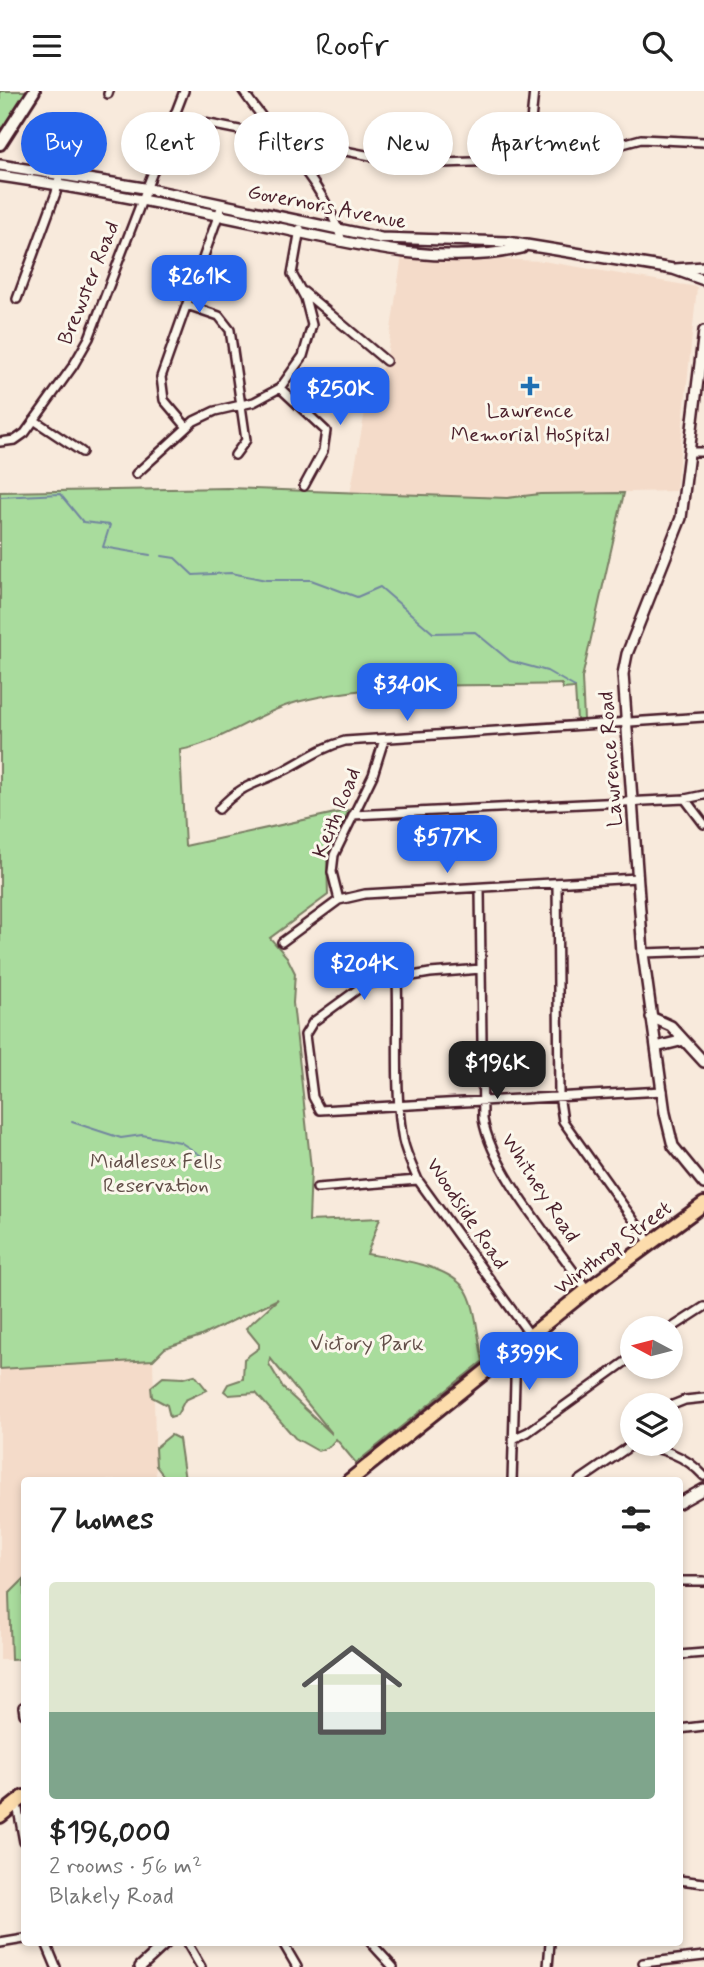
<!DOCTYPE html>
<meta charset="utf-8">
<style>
body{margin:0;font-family:Mynerve,sans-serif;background:#f6f6f6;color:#222;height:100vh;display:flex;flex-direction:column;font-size:26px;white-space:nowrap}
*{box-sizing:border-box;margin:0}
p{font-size:23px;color:#767676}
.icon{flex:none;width:38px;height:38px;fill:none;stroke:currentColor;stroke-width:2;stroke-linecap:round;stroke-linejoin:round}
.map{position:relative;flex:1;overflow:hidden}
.panel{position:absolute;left:21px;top:1386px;width:662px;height:469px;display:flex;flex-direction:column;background:#fff;border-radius:7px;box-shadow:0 4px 10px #0003}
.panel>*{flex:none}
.banner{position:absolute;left:21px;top:21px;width:663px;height:63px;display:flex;gap:14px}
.needle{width:46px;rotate:277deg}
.fabs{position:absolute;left:620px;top:1225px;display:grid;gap:14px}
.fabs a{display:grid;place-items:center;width:63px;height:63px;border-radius:50%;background:#fff;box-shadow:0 4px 10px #0003;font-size:35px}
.price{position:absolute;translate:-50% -60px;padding:0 16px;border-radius:14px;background:#2563eb;color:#fff;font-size:23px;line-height:46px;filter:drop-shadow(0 2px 4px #0008)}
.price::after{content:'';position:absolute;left:50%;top:42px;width:21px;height:16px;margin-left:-10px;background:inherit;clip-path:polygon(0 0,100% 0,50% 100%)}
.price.selected{background:#222;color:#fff}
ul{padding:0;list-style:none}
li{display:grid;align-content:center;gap:14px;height:371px;padding:0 28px}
li span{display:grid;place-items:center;height:217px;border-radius:7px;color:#555}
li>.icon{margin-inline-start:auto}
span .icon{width:126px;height:126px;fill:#fffc;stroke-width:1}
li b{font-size:30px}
h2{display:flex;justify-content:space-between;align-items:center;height:84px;padding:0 28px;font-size:30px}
.chip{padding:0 24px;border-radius:32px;background:#fff;box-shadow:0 4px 10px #0003;font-size:24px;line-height:63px}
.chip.selected{background:#2563eb;color:#fff}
header{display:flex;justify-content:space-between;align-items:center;height:91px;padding:0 28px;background:#fff;font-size:32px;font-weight:600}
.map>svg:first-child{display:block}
</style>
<header><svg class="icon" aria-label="menu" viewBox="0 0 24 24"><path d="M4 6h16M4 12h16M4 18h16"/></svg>Roofr<svg class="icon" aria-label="search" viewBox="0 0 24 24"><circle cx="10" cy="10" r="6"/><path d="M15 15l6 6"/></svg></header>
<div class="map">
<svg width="704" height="1876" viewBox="0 0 704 1876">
<rect width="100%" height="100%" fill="#f8eadc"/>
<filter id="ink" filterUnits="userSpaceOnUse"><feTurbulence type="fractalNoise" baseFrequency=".0143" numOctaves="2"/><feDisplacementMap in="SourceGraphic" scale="14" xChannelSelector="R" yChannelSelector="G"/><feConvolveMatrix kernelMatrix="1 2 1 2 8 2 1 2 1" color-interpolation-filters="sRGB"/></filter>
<g filter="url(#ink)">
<path fill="#f4dbc9" d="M402,164L543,170L697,196L676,400L540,403L507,407L350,403L366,315L387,265Z
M153,1269L156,1389L24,1390V1488L9,1503L11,1569H0V1278Z"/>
<path fill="#a9dc9d" stroke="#7a7e64" stroke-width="2" fill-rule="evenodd" d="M0,0H29L0,45Z
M228,397L507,407L540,403L624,402L582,587L584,629L577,630L575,597L563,598L562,593C476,596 380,589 297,611C256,622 221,652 180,659L185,755L349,719L327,767L328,804L270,847L287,866L295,882L293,912L311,1077L309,1130L380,1127L367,1163C396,1168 451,1174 467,1201C477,1219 478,1250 483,1270L356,1372L336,1348L329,1356L318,1360L295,1347L256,1302L229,1304L224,1300L228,1293L243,1288L244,1268L259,1257V1253L246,1237L278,1208L201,1245L165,1257L153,1269L0,1278V401ZM270,1267L331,1341V1342L284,1298L269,1273Z
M195,1284L207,1299L185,1309L177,1324L170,1326L167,1314L152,1306L151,1296L163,1286L183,1287Z
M171,1344L179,1348L185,1389H167L156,1375L155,1357Z
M24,1488V1568L11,1569L9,1503Z"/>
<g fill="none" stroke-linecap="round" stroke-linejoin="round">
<path stroke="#72869f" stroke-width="2" d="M0,406L60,403L83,431L110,434L103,456L150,464
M162,465L175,467L193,484L231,482L266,489H311L357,506L380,496L433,542L475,541L510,570L547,580L575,596
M72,1031L121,1047L142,1044L180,1051L211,1071"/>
<g stroke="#4a1f2b" stroke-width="12">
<path id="minor" d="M243,0C277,50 324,90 342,150
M108,3L109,0
M174,26L411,73L567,68L641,48L704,51
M527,70L534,0
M304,201L386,270
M17,208L56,102L60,82
M187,214L219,225L230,239L246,349L235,364
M280,297L326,340L323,360L304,395
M34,329L82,361
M186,335L164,309L161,286L222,114
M0,351L15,349L25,342L73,275L89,247L184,0
M690,361H704
M136,383L194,330L215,320L254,311L280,297L303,265L312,234L305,207L292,183L300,138
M685,708L704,733
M219,718C244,691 256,694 285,679C306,668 322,656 345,650L704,626
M353,724L685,708L704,704
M557,792L559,1004L563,1030L650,1152
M480,798L483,1028C492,1081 555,1152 587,1199
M339,809L332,781L334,764L373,684L384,649
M282,851L339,809L365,803L637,787
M643,862L704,860
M481,878L430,882L365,893L313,931L305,944L313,1006L320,1019L663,1000
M397,887C399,936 394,1001 403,1049C406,1063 413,1077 418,1089L530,1244
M317,1097L418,1089
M670,1238L704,1216
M670,1315L685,1309L704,1307
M515,1347L528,1341L632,1266
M633,1353C661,1357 684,1363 704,1385
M512,1390L516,1257
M579,1390L633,1353
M679,1490H704
M679,1564L704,1562
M23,1616L24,1623
M679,1638L704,1635
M17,1713L24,1751
M679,1789L704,1792
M0,1852L24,1848
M46,1852L56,1876
M187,1852L201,1876
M283,1852L297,1876
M371,1852L393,1876
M643,1872L704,1865
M548,1876L550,1852"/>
</g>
<g stroke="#4a1f2b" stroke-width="14">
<path id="tertiary" d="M0,74L144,97L381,147L508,151L673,178L704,189
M0,85C86,97 170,114 255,132C340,149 436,178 522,157
M675,178L704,176
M704,240L681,427L627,563L623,583L643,862L665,1022L673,1055L704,1093
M651,926L671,935L704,971
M656,956L684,949
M679,1412L704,1398
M140,1876L166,1852"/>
</g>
<g stroke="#4a1f2b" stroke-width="16">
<path id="secondary" d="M0,53L34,0"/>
</g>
<g stroke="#4a1f2b" stroke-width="18">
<path id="primary" d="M349,1390L587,1199L704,1113
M0,1725L24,1706"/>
</g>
<use href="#minor" stroke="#fbf7ec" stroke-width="7"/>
<use href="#tertiary" stroke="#fbf7ec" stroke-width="9"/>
<use href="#secondary" stroke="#fbf7ec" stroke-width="10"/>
<use href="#primary" stroke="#fcdcac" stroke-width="12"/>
</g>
</g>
<path fill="#1f6fb2" stroke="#fbf7ec" stroke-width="2.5" d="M526.5 284.5h7v7h7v7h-7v7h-7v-7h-7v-7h7z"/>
<g text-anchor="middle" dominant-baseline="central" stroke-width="6" stroke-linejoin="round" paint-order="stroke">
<g font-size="21" fill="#4a1f2b" stroke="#fbf7ec">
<text transform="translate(327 116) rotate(11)">Governors Avenue</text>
<text transform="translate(89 192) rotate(-68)">Brewster Road</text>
<text transform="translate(611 668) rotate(-94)">Lawrence Road</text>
<text transform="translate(337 722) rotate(-68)">Keith Road</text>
<text transform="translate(540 1097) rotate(57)">Whitney Road</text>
<text transform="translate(467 1123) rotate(56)">Woodside Road</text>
<text transform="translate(613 1157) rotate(-37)">Winthrop Street</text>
</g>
<g font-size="21" fill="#4a1f2b" stroke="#fbf7ec">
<text x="530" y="320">Lawrence<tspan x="530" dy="24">Memorial Hospital</tspan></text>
</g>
<g font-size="21" fill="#624e48" stroke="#fbf7ec">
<text x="156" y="1071">Middlesex Fells<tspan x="156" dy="24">Reservation</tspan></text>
<text x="367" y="1253">Victory Park</text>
</g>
</g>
</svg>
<div class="fabs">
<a><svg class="needle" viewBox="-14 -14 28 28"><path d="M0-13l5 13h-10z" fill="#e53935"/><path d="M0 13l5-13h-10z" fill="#767676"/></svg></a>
<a><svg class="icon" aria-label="layers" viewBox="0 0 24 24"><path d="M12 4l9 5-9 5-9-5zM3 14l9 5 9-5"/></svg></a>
</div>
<b class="price" style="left:199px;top:224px">$261K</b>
<b class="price" style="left:340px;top:336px">$250K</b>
<b class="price" style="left:407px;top:632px">$340K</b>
<b class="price" style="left:447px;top:784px">$577K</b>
<b class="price" style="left:364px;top:911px">$204K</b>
<b class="price selected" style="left:497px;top:1010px">$196K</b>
<b class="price" style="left:529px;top:1301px">$399K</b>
<div class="banner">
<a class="chip selected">Buy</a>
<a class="chip">Rent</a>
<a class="chip">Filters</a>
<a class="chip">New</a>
<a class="chip">Apartment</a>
</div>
<section class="panel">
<h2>7 homes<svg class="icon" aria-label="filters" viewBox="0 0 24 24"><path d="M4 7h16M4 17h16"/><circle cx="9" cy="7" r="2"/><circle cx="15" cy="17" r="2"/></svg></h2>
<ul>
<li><span style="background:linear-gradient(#dfe7d0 60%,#7fa58c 0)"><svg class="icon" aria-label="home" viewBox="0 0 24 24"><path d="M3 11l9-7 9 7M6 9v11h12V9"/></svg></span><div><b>$196,000</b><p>2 rooms · 56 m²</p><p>Blakely Road</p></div></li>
</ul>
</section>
</div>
